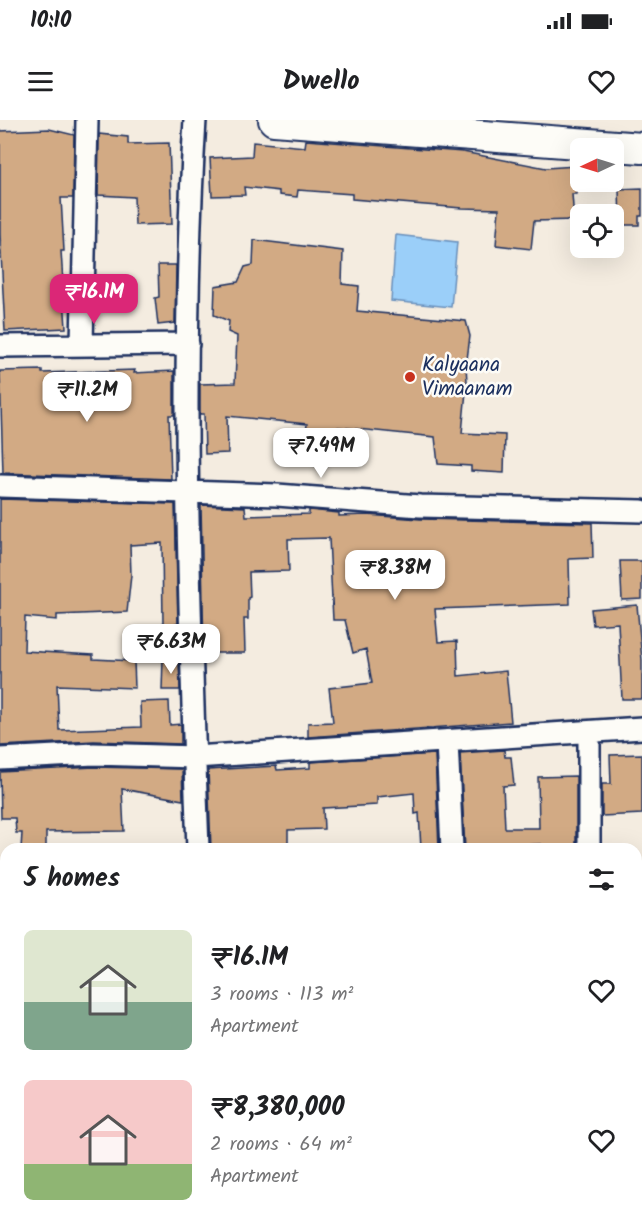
<!DOCTYPE html>
<meta charset="utf-8">
<style>
body{margin:0;font-family:Kalam,sans-serif;background:#f2f2f2;color:#202124;height:100vh;display:flex;flex-direction:column;font-size:22px;white-space:nowrap}
*{box-sizing:border-box;margin:0}
p{font-size:20px;color:#757577}
.icon{flex:none;width:33px;height:33px;fill:none;stroke:currentColor;stroke-width:2;stroke-linecap:round;stroke-linejoin:round}
.map{position:relative;flex:1;overflow:hidden}
.panel{position:absolute;left:0px;top:723px;width:642px;height:384px;display:flex;flex-direction:column;background:#fff;border-radius:18px 18px 0 0;box-shadow:0 6px 24px #0002}
.panel>*{flex:none}
.needle{width:39px;rotate:266deg}
.tools{position:absolute;left:570px;top:18px;display:grid;gap:12px}
.tools a{display:grid;place-items:center;width:54px;height:54px;border-radius:9px;background:#fff;box-shadow:0 6px 24px #0002;font-size:30px}
.price{position:absolute;translate:-50% -51px;padding:0 14px;border-radius:12px;background:#fff;color:#222;font-size:20px;line-height:39px;filter:drop-shadow(0 2px 3px #0008)}
.price::after{content:'';position:absolute;left:50%;top:36px;width:18px;height:14px;margin-left:-9px;background:inherit;clip-path:polygon(0 0,100% 0,50% 100%)}
.price.active{background:#db2777;color:#fff}
ul{padding:0;list-style:none}
li{display:flex;align-items:center;gap:18px;height:150px;padding:0 24px}
li span{display:grid;place-items:center;flex:none;width:168px;height:120px;border-radius:9px;color:#555}
li>.icon{margin-inline-start:auto}
span .icon{width:72px;height:72px;fill:#fffc;stroke-width:1}
li b{font-size:26px}
h2{display:flex;justify-content:space-between;align-items:center;height:72px;padding:0 24px;font-size:26px}
.status{display:flex;justify-content:space-between;align-items:center;height:42px;padding:0 30px;background:#fff;direction:ltr}
.status svg{height:16px;fill:currentColor}
header{display:flex;justify-content:space-between;align-items:center;height:78px;padding:0 24px;background:#fff;font-size:27px;font-weight:600}
.map>svg:first-child{display:block}
</style>
<div class="status"><b>10:10</b><svg viewBox="0 0 49 12"><path d="M0 12V9h3v3zM5 12V6h3v6zM10 12V3h3v9zM15 12V0h3v12zM26 1h20v11H26zM47 4h2v5h-2z"/></svg></div>
<header><svg class="icon" aria-label="menu" viewBox="0 0 24 24"><path d="M4 6h16M4 12h16M4 18h16"/></svg>Dwello<svg class="icon" aria-label="heart" viewBox="0 0 24 24"><path d="M12 20l-8-8c-3-5 5-10 8-4 3-6 11-1 8 4z"/></svg></header>
<div class="map">
<svg width="642" height="1107" viewBox="0 0 642 1107">
<rect width="100%" height="100%" fill="#f4ece0"/>
<filter id="ink" filterUnits="userSpaceOnUse"><feTurbulence type="fractalNoise" baseFrequency=".0167" numOctaves="2"/><feDisplacementMap in="SourceGraphic" scale="12" xChannelSelector="R" yChannelSelector="G"/><feConvolveMatrix kernelMatrix="1 2 1 2 8 2 1 2 1" color-interpolation-filters="sRGB"/></filter>
<g filter="url(#ink)">
<path fill="#9bcff9" stroke="#688fbb" stroke-width="1.5" d="M396,115L457,122L451,187L391,181Z"/>
<path fill="#d2aa84" stroke="#1b2f5e" stroke-width="1.5" d="M49,9L74,15L73,78H61L64,131H61L66,208L5,211L0,114V11Z
M99,14L128,17V24L169,23L172,104L135,105L134,77L98,75Z
M306,20L463,32L546,48L576,46L577,74H572L574,100L534,101L531,129L496,125L499,89L462,88L352,79V74L298,70L297,77L279,75V71L244,67L245,75L212,76L210,38L252,36L253,22L305,27Z
M642,68V96H639V105H620L619,69Z
M254,120L343,131L342,164L359,166L357,191L466,201L470,216L466,247L467,261L462,313L505,315L504,353L471,351V346L438,344L435,317L338,307L336,333L304,330L307,304L227,296L228,333L205,334L204,294H200V264L235,263L237,216L228,212L229,201L214,195L215,166L238,162L245,147L253,145Z
M158,145H176L175,203L158,205L155,178L159,177Z
M42,250V253L135,250L134,253L174,251V295H169L171,359L3,353L0,251Z
M0,379L175,384L178,504H163L162,423L130,425L131,455L127,492L57,495V500L25,497L24,531L93,535V539L134,541L135,568L57,565L59,610L141,607L140,582L169,581L170,605L181,604V624L94,621L0,626Z
M201,385L245,387L246,396L309,394V390L339,393V396L367,395L420,399L592,403L593,438L569,439L570,484L435,489L438,522L457,521L458,556L506,551L511,602L308,617V603L333,602L329,568L372,563L366,529L353,533L345,500H333L329,418L288,419L289,451L249,452L250,477L248,478V499H244L245,533H204Z
M620,441H642V479L622,480Z
M637,485L642,540V579H622L618,503L593,505L591,489Z
M163,539L179,540L180,570H162Z
M504,630L505,637H511L514,665L503,666L505,708H539L538,657L576,656V729H541V724L499,726V729H465L460,633Z
M435,634L439,729H421L419,693L415,694L414,673L377,677V685L323,688L324,709L288,710V729H211L208,650L276,646L277,650L310,648V642Z
M642,634V694L602,696V664H611L610,635Z
M94,647L182,649L183,680L122,669L124,711L46,712V729H21L22,713H16L15,698H1L0,652Z"/>
<g fill="none" stroke-linecap="round" stroke-linejoin="round">
<g stroke="#1b2f5e" stroke-width="26">
<path id="street" d="M195,0C180,243 189,486 198,729
M82,224L87,0
M0,226L188,224
M0,366L277,375L420,386L642,391
M589,612V729
M447,621L452,729
M0,639L94,634L195,637L642,608
M0,802L2,834
M636,847L642,848
M0,940L6,941
M0,1025L6,1026
M636,1031L641,1032L636,1066
M548,1101L628,1107
M319,1107L320,1101"/>
</g>
<g stroke="#1b2f5e" stroke-width="34">
<path id="secondary" d="M274,0L642,28"/>
</g>
<use href="#street" stroke="#fdfcf7" stroke-width="21"/>
<use href="#secondary" stroke="#fdfcf7" stroke-width="30"/>
</g>
</g>
<circle fill="#c8321e" stroke="#fdfcf7" stroke-width="2" cx="410" cy="257" r="6"/>
<g text-anchor="middle" dominant-baseline="central" stroke-width="5" stroke-linejoin="round" paint-order="stroke">
<g font-size="21" fill="#1b2f5e" stroke="#fdfcf7" text-anchor="start">
<text x="422" y="245">Kalyaana<tspan x="422" dy="24">Vimaanam</tspan></text>
</g>
</g>
</svg>
<div class="tools">
<a><svg class="needle" viewBox="-14 -14 28 28"><path d="M0-13l5 13h-10z" fill="#e53935"/><path d="M0 13l5-13h-10z" fill="#757577"/></svg></a>
<a><svg class="icon" aria-label="locate" viewBox="0 0 24 24"><circle cx="12" cy="12" r="6"/><path d="M12 2v4M12 18v4M2 12h4M18 12h4"/></svg></a>
</div>
<b class="price active" style="left:94px;top:205px">₹16.1M</b>
<b class="price" style="left:87px;top:303px">₹11.2M</b>
<b class="price" style="left:321px;top:359px">₹7.49M</b>
<b class="price" style="left:395px;top:481px">₹8.38M</b>
<b class="price" style="left:171px;top:555px">₹6.63M</b>
<section class="panel">
<h2>5 homes<svg class="icon" aria-label="filters" viewBox="0 0 24 24"><path d="M4 7h16M4 17h16"/><circle cx="9" cy="7" r="2"/><circle cx="15" cy="17" r="2"/></svg></h2>
<ul>
<li><span style="background:linear-gradient(#dfe7d0 60%,#7fa58c 0)"><svg class="icon" aria-label="home" viewBox="0 0 24 24"><path d="M3 11l9-7 9 7M6 9v11h12V9"/></svg></span><div><b>₹16.1M</b><p>3 rooms · 113 m²</p><p>Apartment</p></div><svg class="icon" aria-label="heart" viewBox="0 0 24 24"><path d="M12 20l-8-8c-3-5 5-10 8-4 3-6 11-1 8 4z"/></svg></li>
<li><span style="background:linear-gradient(#f6c9c9 70%,#8fb573 0)"><svg class="icon" aria-label="home" viewBox="0 0 24 24"><path d="M3 11l9-7 9 7M6 9v11h12V9"/></svg></span><div><b>₹8,380,000</b><p>2 rooms · 64 m²</p><p>Apartment</p></div><svg class="icon" aria-label="heart" viewBox="0 0 24 24"><path d="M12 20l-8-8c-3-5 5-10 8-4 3-6 11-1 8 4z"/></svg></li>
</ul>
</section>
</div>
